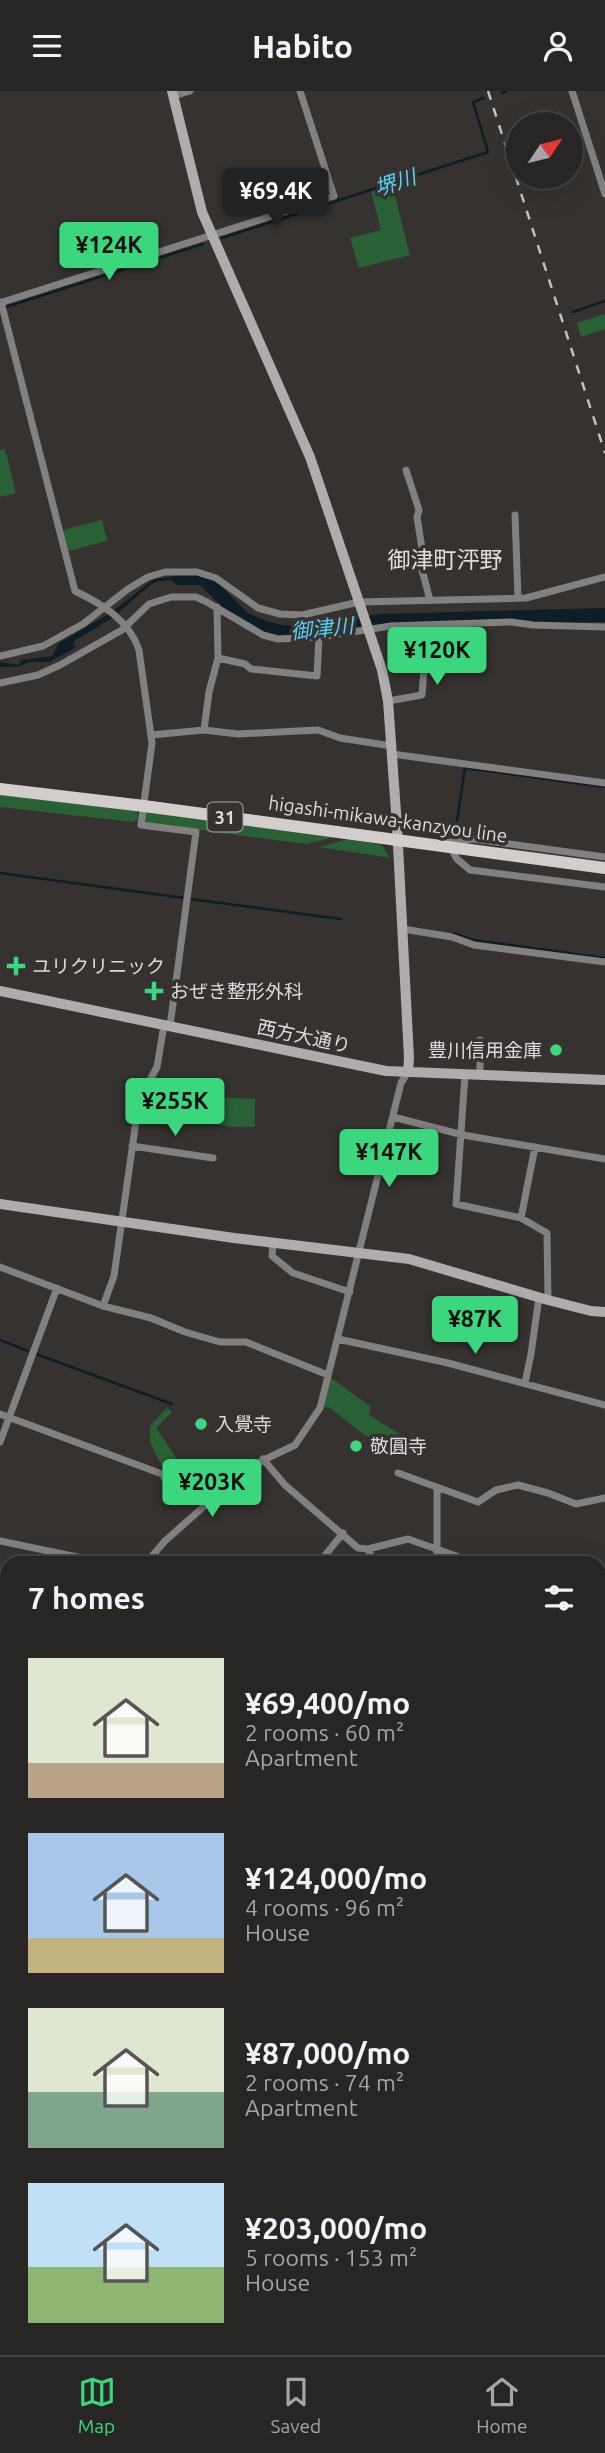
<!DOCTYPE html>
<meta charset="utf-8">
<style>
body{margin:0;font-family:Ubuntu,"Noto Sans JP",sans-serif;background:#343231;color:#f1f3f6;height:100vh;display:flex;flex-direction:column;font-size:26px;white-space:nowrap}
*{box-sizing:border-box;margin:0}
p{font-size:23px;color:#a5a5a6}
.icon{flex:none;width:38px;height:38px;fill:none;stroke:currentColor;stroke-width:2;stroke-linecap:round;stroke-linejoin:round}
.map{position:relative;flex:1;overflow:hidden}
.side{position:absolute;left:0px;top:1465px;width:606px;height:800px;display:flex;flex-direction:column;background:#282624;border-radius:21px 21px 0 0;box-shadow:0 7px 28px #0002,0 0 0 2px #444341}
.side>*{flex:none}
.needle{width:46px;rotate:55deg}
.fabs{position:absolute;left:506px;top:21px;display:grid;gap:14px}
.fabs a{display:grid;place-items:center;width:77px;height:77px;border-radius:50%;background:#282624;box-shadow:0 7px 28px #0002,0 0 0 2px #444341;font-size:35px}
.price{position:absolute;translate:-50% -60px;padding:0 16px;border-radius:7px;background:#3bd77e;color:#111;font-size:23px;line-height:46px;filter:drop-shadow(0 2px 4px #0008)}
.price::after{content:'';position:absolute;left:50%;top:42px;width:21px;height:16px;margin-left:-10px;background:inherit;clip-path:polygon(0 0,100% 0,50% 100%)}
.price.active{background:#222;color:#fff}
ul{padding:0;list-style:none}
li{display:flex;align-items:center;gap:21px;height:175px;padding:0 28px}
li span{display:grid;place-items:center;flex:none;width:196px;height:140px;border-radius:0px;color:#555}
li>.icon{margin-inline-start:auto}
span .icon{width:84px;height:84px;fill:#fffc;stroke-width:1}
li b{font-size:30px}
h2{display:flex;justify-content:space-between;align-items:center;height:84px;padding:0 28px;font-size:30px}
header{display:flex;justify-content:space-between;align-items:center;height:91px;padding:0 28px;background:#282624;font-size:32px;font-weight:700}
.dock{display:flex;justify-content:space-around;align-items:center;height:98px;border-top:2px solid #444341;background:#282624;font-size:19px;color:#a5a5a6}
.dock a{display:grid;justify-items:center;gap:4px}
.dock .active{color:#3bd77e}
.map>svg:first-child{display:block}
</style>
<header><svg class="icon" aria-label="menu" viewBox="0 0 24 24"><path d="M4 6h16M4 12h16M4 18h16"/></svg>Habito<svg class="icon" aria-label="person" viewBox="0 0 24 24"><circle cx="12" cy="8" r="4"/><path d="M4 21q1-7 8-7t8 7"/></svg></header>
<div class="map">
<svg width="605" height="2264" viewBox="0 0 605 2264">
<rect width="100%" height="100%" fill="#363230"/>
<path fill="#2a6035" d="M392,93L410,164L359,177L350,147L381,139L371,100Z
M605,223V238L581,246L577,232Z
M5,358L16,402L0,406V359Z
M102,429L107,450L68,460L63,439Z
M0,703L137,720L138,728L133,731L0,716Z
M146,721L334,746L306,753L147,732L144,729Z
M348,748L382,754L390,767L319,756Z
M178,1004L255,1008V1036C245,1036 230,1037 220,1034C205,1028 200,1007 182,1011Z
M331,1287L370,1315L369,1324L403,1345L398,1353L382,1344L378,1351L363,1343L329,1316L327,1317L323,1315Z
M167,1317L172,1321L156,1337L182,1375H175L169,1379L167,1376L163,1378L150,1351V1335Z
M605,1693V1751L598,1746L599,1700Z"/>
<path fill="#0e1e24" d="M185,484L202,487L159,490L150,494L111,528L75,549L73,555L77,556L49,571H29L18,576H0V571L19,574L21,569L52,565L59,552L112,521L154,488Z"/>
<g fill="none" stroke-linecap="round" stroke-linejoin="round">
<path stroke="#0e1e24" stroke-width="2.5" d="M502,2L507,0
M222,147L488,61L473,11L484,7
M3,217L203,153
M573,221L605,210
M456,736L465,677L605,696
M0,782L184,807
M191,808L341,828
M453,842L473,849L605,867
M0,1249L28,1260
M36,1263L172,1313"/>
<path stroke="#0e1e24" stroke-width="14" d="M179,487H203L244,528L265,537L281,541L306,542L380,530L605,524
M598,2180L605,2189"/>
<path stroke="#838180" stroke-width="7" d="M572,0L605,103
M174,5L190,0
M1,211L75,500C102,513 129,529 139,559L152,652L141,734L196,741L170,935
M0,212L334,105L300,0
M406,379L419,419L417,426L423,464L422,479L430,509
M515,424L518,507
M0,565L43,555L83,533L128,498L148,486L165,481H197L216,487L258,517L280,523L302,524L359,511L526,507L605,486
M218,567L245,573L251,578L317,585L319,546
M0,592L38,584L60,574L122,539L149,513L171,506H196L207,511L263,544L278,548L319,546L391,535L511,531L533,534L605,536
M388,610L422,604L425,564L424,534
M204,639L209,601L218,567L217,516
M151,644L204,639L238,643L318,639L340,647L392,655
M392,663L605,692
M444,752L473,748L605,766
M450,756L457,768L470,779L605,796
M403,838L452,846L474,854L605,871
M480,949V984
M465,984L456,1113L521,1127L547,1142L548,1209
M393,1026L463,1044L605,1068
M132,1055L213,1067
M521,1127L535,1056
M273,1152L272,1165L293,1182L350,1201
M0,1176L103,1215L151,1227L185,1241L220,1251H246L328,1284
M103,1215L114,1185L139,1009L157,976L164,934
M338,1248L448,1272L605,1314
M525,1292L531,1263L539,1206
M0,1323L162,1383L166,1389
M0,1351L57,1197
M263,1368L285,1394L358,1457L368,1458L408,1448L476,1472
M398,1382L478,1411L496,1399L518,1394L548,1402L576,1413L605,1407
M437,1397V1472
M0,1450L106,1472
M368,1458L374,1472
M146,1472L165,1450L247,1377L295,1354L320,1317L401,992L408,981
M319,1472L343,1442
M598,1519L605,1522
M0,1624L7,1616
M598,1655L605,1648
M0,1701L7,1705
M0,1759L7,1761
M598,1762L605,1766
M598,1823L605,1807
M598,1868L605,1870
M598,1956L605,1951
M598,2043L605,2037
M598,2146L605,2154
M444,2258V2264
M481,2264L485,2258
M554,2264L556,2258
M593,2264L605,2255"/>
<path stroke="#b0acab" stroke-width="10" d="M172,0L202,121L310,366L382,579L388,610L397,735L409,967L408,981
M0,900L386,980L605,989
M0,1113L234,1147L409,1168L548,1209L591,1220L605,1221"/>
<path stroke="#d3cecc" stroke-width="12" d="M0,698L144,715L605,777"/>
<path stroke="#c4c1c0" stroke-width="2.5" stroke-dasharray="9 9" stroke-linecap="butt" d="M488,0L605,362"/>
</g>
<g fill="#3bd77e" stroke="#363230" stroke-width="2.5">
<path d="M12.5 864.5h7v7h7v7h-7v7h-7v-7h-7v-7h7z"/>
<path d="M150.5 889.5h7v7h7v7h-7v7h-7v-7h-7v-7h7z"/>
<circle cx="556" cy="959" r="7"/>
<circle cx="201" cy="1333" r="7"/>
<circle cx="356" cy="1355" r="7"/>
</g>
<g text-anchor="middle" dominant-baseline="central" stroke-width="7" stroke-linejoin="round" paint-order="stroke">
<rect fill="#363230" stroke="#aca9a8" stroke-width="2" x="207.5" y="711.5" width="35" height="29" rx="5"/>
<g font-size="18" font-weight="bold" fill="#dedcdb">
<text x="225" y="726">31</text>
</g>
<g font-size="19" fill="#dedcdb" stroke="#363230">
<text transform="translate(388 728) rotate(8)">higashi-mikawa-kanzyou line</text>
<text transform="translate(304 945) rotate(12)">西方大通り</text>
</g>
<g font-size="19" fill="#dedcdb" stroke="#363230" text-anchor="start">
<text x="32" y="875">ユリクリニック</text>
<text x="170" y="900">おぜき整形外科</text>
<text x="542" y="959" text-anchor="end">豊川信用金庫</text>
<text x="215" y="1333">入覺寺</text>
<text x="370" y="1355">敬圓寺</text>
</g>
<g font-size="21" font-style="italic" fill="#53d2f7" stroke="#363230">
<text transform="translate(395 91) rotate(-18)">堺川</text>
<text transform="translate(322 537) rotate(-6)">御津川</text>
</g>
<g font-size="23" fill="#e2ddda" stroke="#363230">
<text x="445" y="468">御津町泙野</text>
</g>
</g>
</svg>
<div class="fabs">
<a><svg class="needle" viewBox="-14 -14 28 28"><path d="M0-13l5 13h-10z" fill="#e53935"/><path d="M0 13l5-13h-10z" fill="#a5a5a6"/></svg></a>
</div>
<b class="price active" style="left:276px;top:137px">¥69.4K</b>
<b class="price" style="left:109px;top:191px">¥124K</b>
<b class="price" style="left:437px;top:596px">¥120K</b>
<b class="price" style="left:175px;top:1047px">¥255K</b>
<b class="price" style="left:389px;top:1098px">¥147K</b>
<b class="price" style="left:475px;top:1265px">¥87K</b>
<b class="price" style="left:212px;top:1428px">¥203K</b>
<section class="side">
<h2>7 homes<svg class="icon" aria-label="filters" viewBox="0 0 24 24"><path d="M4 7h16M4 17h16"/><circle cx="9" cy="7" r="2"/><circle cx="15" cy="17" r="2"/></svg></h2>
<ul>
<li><span style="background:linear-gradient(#dfe7d0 75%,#b9a48a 0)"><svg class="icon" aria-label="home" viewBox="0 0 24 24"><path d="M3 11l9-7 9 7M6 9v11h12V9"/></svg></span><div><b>¥69,400/mo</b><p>2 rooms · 60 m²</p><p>Apartment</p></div></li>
<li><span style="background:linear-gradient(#a9c7e8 75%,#c2b280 0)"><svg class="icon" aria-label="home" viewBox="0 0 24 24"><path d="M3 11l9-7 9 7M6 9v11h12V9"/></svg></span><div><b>¥124,000/mo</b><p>4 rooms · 96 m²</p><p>House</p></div></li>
<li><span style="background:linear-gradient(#dfe7d0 60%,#7fa58c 0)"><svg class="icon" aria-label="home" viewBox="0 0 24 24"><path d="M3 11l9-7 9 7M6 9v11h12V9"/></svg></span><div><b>¥87,000/mo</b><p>2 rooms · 74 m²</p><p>Apartment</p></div></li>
<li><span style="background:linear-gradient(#bfe0f5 60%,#8fb573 0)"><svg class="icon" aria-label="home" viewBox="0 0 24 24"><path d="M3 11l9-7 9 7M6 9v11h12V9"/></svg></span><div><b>¥203,000/mo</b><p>5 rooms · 153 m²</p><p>House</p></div></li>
</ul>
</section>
</div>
<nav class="dock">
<a class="active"><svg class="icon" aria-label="map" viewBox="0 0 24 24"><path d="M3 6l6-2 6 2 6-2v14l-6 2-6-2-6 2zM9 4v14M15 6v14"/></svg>Map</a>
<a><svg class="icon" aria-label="saved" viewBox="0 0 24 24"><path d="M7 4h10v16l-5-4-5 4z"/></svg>Saved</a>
<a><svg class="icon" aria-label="home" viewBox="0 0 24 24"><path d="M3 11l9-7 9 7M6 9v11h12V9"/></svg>Home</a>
</nav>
